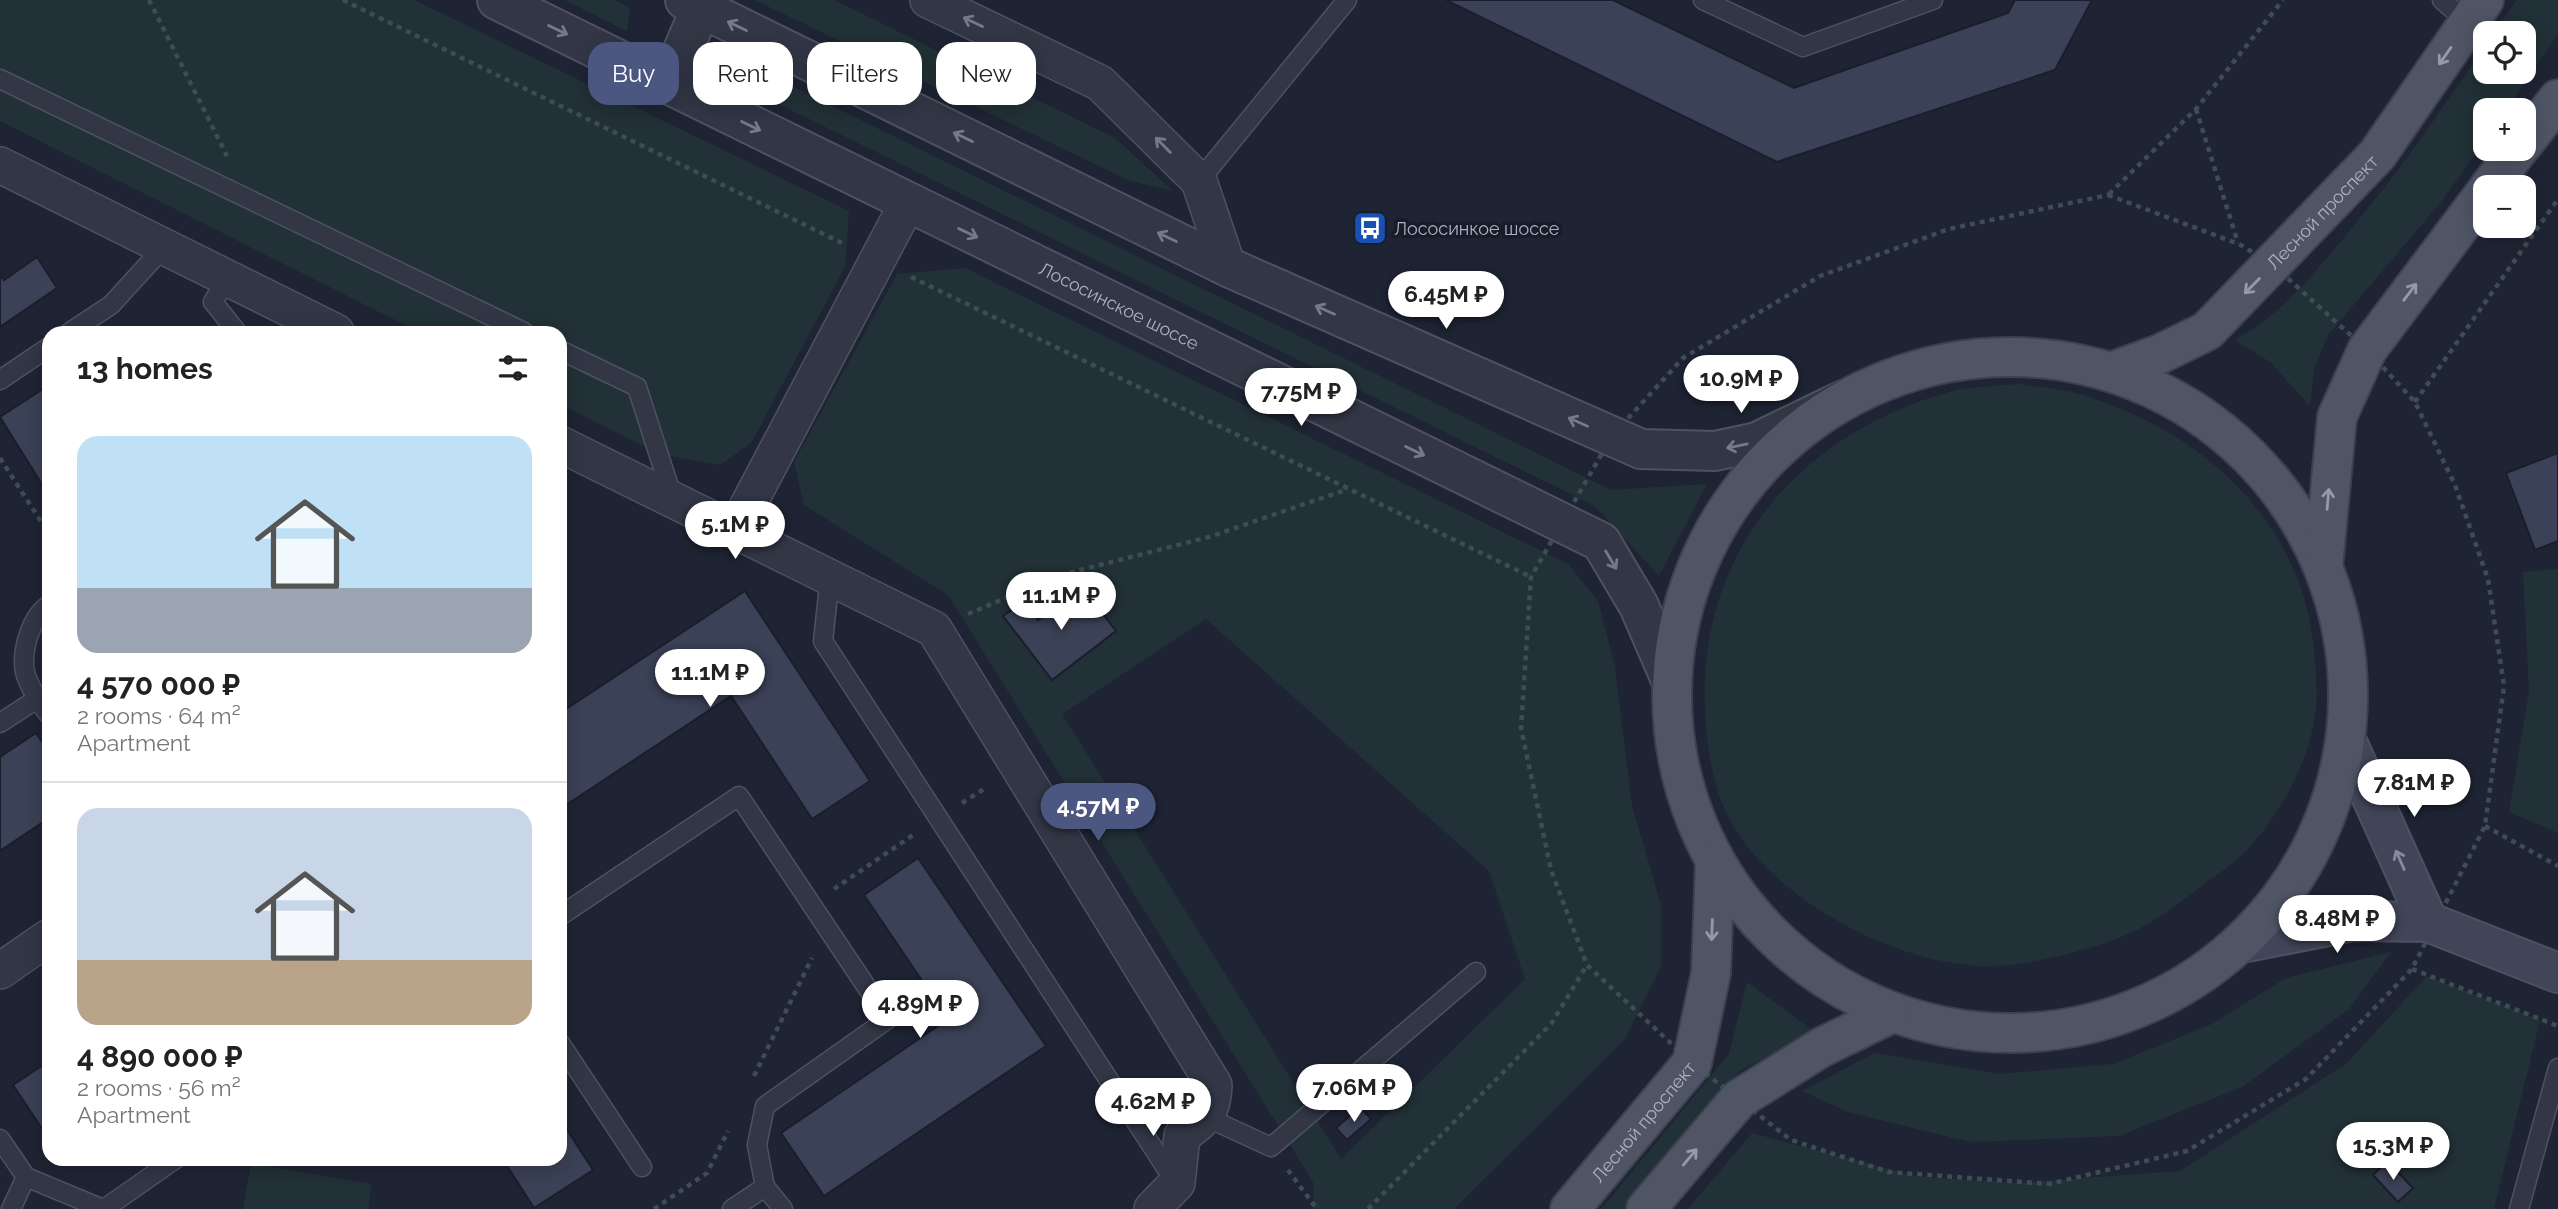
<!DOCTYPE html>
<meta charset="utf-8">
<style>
body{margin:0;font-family:Raleway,sans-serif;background:#f2f2f2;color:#222;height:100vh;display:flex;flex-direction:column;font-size:26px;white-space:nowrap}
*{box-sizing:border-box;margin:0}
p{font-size:23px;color:#767676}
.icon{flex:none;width:38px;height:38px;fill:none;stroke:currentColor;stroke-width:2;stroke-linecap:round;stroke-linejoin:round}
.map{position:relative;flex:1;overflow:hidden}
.side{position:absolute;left:42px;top:326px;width:525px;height:840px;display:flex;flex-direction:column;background:#fff;border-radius:21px;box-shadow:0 4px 18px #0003}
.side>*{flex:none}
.banner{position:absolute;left:588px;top:42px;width:665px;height:63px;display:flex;gap:14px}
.buttons{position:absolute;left:2473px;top:21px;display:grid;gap:14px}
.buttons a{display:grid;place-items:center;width:63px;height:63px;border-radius:14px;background:#fff;box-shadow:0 4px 18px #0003;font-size:35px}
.price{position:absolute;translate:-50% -60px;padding:0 16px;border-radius:24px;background:#fff;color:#222;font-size:23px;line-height:46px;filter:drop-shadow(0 2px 4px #0008)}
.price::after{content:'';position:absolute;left:50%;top:42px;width:21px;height:16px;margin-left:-10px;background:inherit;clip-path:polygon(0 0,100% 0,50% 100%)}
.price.selected{background:#4b5681;color:#fff}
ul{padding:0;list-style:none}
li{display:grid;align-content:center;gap:14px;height:371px;padding:0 35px}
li+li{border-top:2px solid #e0e0e0}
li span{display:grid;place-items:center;height:217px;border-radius:21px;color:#555}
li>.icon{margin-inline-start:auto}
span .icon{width:126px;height:126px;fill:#fffc;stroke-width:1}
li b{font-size:30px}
h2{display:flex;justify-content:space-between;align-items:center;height:84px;padding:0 35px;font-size:30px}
.chip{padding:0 24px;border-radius:21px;background:#fff;box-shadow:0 4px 18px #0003;font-size:24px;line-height:63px}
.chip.selected{background:#4b5681;color:#fff}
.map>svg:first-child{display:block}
</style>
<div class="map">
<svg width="2558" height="1209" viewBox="0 0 2558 1209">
<rect width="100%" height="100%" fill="#1f2434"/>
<path fill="#223137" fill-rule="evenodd" d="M0,0H414L849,211L845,267L751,443L720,465L659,454L560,404V332H419L0,121Z
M565,0H615L630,8L627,31Z
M755,0H834L1115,138L1173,191L1130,181Z
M2517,0H2558V34L2506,110H2485V140L2441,202L2328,335L2314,369L2310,406L2270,362L2235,340C2284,312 2310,278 2346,235C2397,175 2441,111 2485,46V72H2524V33H2494Z
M745,63L1611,490L1707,484L1659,576L1595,506L726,78Z
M965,268L1568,564L1598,601L1615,667L1632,806L1661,905V966L1625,1039L1454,1209H1314L1313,1182L948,595L804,505L794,462L897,274ZM1206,619L1489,871L1525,979L1341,1159L1062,714Z
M2018,384C2039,387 2062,389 2083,395C2201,431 2302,520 2314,650C2315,667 2318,688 2316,706C2312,759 2279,818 2242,855C2229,867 2212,878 2198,889C2179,903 2157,920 2135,931C2101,947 2046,961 2009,965C1914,976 1775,904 1730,820C1709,781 1704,727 1705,683C1709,535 1814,428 1953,391C1974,386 1997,386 2018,384Z
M2558,569V833L2509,812L2529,691L2523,572Z
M2391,952L2349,1009L2242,1087L2119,1136L1970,1142L1848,1112L1802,1091L1875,1053L2000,1074L2113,1064L2212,1024L2286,978Z
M2427,976L2540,1020L2494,1209H1688L1752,1133L1918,1177L2017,1183L2180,1171L2347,1063Z
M1747,982L1816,1033L1739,1071L1624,1209H1601L1729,1054Z
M251,1163L372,1184L368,1209H243Z"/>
<path fill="#3b4156" stroke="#1a1e2c" stroke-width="2" d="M1446,0H1613L1794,88L2008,13L2015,0H2092L2055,70L1777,162Z
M37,257L57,288L0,327V274L4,280Z
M49,385V482L43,486L0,417Z
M2558,453V541L2535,550L2506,473Z
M1082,587L1116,631L1052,680L1003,616L1024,601L1038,620Z
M745,591L870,781L812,819L731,696L560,809V713Z
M36,733L49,752V818L0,851V757Z
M918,858L1046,1046L824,1196L781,1133L948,1019L864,895Z
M49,1061V1139L13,1085Z
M1360,1107L1371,1119L1347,1140L1336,1128Z
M560,1119L593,1170L534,1208L502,1158H560Z
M2387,1161L2413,1188L2398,1202L2373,1175Z"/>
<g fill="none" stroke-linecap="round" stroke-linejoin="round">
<g stroke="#4d5161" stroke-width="21">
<path id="service" d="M1703,0L1803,47L1933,0
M2442,0L2468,23
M0,79L524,332
M1199,181L1347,0
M227,278L213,302L237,332
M70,332L111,305L164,247
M560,350L637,387L673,499
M0,380L49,347
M830,577L823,641L1174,1180
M37,699L49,715
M0,723L37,699C33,691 27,681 25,672C21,651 31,616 49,605
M560,916L739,796L888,1019L765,1106L757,1145L765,1187L732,1209
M560,1043L642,1167
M1206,1117L1271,1147L1476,972
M0,1139L26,1177
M765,1187L783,1209
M11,1209L26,1177L103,1209
M104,1209L177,1158
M2519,1209L2558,1068"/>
</g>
<g stroke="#4d5161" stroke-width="38">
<path id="minor" d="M928,0L1100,83L1199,181L1228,267
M0,165L336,332
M560,444L934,629L1214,1085C1213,1115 1204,1119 1182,1136L1177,1183L1152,1209
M735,530L907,204
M0,971L49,937"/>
</g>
<g stroke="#4d5161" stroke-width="42">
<g id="tertiary">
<path id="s1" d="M497,0L1601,542L1639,606L1671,680"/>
<path d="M685,0L1228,267L1641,449L1715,451L1757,442L1844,400"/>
<path d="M668,85L701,8"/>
</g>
</g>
<g stroke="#4d5161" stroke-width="42">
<path id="secondary" d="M2346,740L2428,922
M2242,943L2354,921L2428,922L2558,973"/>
</g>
<g stroke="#3c404f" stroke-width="42">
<g id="primary">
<path d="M2524,143L2558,99"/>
<path d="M2489,187L2519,149"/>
<circle cx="2010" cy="695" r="338"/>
<path id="s2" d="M2111,372L2160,354L2207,331L2377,155L2484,0"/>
<path d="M2323,567L2337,417L2367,350L2485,193"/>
<path id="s3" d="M1570,1209L1692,1063L1711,973L1715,861"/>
<path d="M1646,1209L1739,1099L1822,1047L1892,1013"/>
</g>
</g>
<path stroke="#3e4d53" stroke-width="4.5" stroke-dasharray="5 5" stroke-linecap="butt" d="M149,0L227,156
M343,0L844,244
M2196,109L2238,243
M2109,194L2196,109L2283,0
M2108,195L2239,244L2273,265L2367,350L2415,402L2455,485L2488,579L2504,686L2485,826L2412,969L2306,1079L2187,1151L2049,1184L1889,1172L1791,1140L1692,1063L1587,965L1551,870L1521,728L1531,577L1612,436L1683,358L1820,276L1949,229Z
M911,277L1531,577
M2415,402L2558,199
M0,458L49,534
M968,614L1057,576L1209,537L1348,489
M962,803L987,787
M2485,826L2558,866
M834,889L916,833
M2412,969L2558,1026
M754,1076L812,958
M1288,1170L1317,1209
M654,1209L707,1173L728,1131
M1368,1209L1551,1024L1587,965"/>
<use href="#service" stroke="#323645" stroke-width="18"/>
<use href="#minor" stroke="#323645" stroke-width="35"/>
<use href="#tertiary" stroke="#323645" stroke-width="38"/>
<use href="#secondary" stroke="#404558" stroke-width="38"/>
<use href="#primary" stroke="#505566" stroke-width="38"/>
</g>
<defs><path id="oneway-shaft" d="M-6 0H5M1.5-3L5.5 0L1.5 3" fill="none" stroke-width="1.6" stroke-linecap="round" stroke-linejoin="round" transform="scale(1.75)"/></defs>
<g stroke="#75798a">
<use href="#oneway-shaft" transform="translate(973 22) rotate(-154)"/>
<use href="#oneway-shaft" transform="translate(737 26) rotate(-154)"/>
<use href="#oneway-shaft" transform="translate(558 30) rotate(26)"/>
<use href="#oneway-shaft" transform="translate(751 126) rotate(26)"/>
<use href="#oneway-shaft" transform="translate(963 137) rotate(-154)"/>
<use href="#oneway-shaft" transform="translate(1163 145) rotate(-135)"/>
<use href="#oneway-shaft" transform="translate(968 233) rotate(26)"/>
<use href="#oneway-shaft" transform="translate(1167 237) rotate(-154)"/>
<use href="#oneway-shaft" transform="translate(1325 310) rotate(-156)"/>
<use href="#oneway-shaft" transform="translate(1578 422) rotate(-156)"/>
<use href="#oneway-shaft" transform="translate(1737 446) rotate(168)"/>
<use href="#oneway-shaft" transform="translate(1415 451) rotate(26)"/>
<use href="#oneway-shaft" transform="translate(1611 560) rotate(59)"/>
</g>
<g stroke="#9599ac">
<use href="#oneway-shaft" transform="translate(2445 56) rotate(125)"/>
<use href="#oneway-shaft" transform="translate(2252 286) rotate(135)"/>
<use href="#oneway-shaft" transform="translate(2410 292) rotate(-53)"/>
<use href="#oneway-shaft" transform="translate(2328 499) rotate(-85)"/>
<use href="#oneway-shaft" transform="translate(1712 930) rotate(92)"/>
<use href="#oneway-shaft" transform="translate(1690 1157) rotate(-50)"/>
</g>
<use stroke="#868b9e" href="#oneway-shaft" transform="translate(2400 860) rotate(-114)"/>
<defs>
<g id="bus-square" transform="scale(1.75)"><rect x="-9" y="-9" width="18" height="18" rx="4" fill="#1a4fb4" stroke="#181c29"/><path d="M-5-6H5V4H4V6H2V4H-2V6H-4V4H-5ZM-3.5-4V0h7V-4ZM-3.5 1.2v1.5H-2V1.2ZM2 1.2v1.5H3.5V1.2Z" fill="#fff"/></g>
</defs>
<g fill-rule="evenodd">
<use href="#bus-square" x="1370" y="228"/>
</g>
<g text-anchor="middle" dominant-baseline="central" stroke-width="7" stroke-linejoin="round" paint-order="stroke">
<g font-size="18" fill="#acb0c3" stroke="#181c29">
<text stroke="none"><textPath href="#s2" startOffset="270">Лесной проспект</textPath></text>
<text stroke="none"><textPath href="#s1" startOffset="693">Лососинское шоссе</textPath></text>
<text stroke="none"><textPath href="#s3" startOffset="114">Лесной проспект</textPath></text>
</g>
<g font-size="18" fill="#acb0c3" stroke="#181c29" text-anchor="start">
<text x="1394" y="228">Лососинкое шоссе</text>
</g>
</g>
</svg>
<div class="buttons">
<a><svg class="icon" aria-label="locate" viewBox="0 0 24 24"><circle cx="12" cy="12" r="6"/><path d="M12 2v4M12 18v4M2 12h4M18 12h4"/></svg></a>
<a>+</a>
<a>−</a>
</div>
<b class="price" style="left:1446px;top:331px">6.45M ₽</b>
<b class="price" style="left:1741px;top:415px">10.9M ₽</b>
<b class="price" style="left:1301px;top:428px">7.75M ₽</b>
<b class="price" style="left:735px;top:561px">5.1M ₽</b>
<b class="price" style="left:1061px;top:632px">11.1M ₽</b>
<b class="price" style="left:710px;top:709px">11.1M ₽</b>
<b class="price" style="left:2414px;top:819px">7.81M ₽</b>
<b class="price selected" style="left:1098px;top:843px">4.57M ₽</b>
<b class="price" style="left:2337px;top:955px">8.48M ₽</b>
<b class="price" style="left:920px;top:1040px">4.89M ₽</b>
<b class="price" style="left:1354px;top:1124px">7.06M ₽</b>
<b class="price" style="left:1153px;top:1138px">4.62M ₽</b>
<b class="price" style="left:2393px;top:1182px">15.3M ₽</b>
<div class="banner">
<a class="chip selected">Buy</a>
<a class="chip">Rent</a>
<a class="chip">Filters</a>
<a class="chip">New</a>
</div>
<section class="side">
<h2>13 homes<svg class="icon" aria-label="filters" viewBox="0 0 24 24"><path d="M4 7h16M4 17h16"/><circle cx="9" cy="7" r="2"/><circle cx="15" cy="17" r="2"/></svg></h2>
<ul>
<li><span style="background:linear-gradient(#bfe0f5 70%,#9aa5b1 0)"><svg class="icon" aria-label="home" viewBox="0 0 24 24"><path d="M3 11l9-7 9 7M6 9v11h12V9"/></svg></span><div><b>4 570 000 ₽</b><p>2 rooms · 64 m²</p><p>Apartment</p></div></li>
<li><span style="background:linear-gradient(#c9d6e8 70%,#b9a48a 0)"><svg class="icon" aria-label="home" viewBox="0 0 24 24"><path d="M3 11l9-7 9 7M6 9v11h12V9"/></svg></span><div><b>4 890 000 ₽</b><p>2 rooms · 56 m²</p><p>Apartment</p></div></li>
</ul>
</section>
</div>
